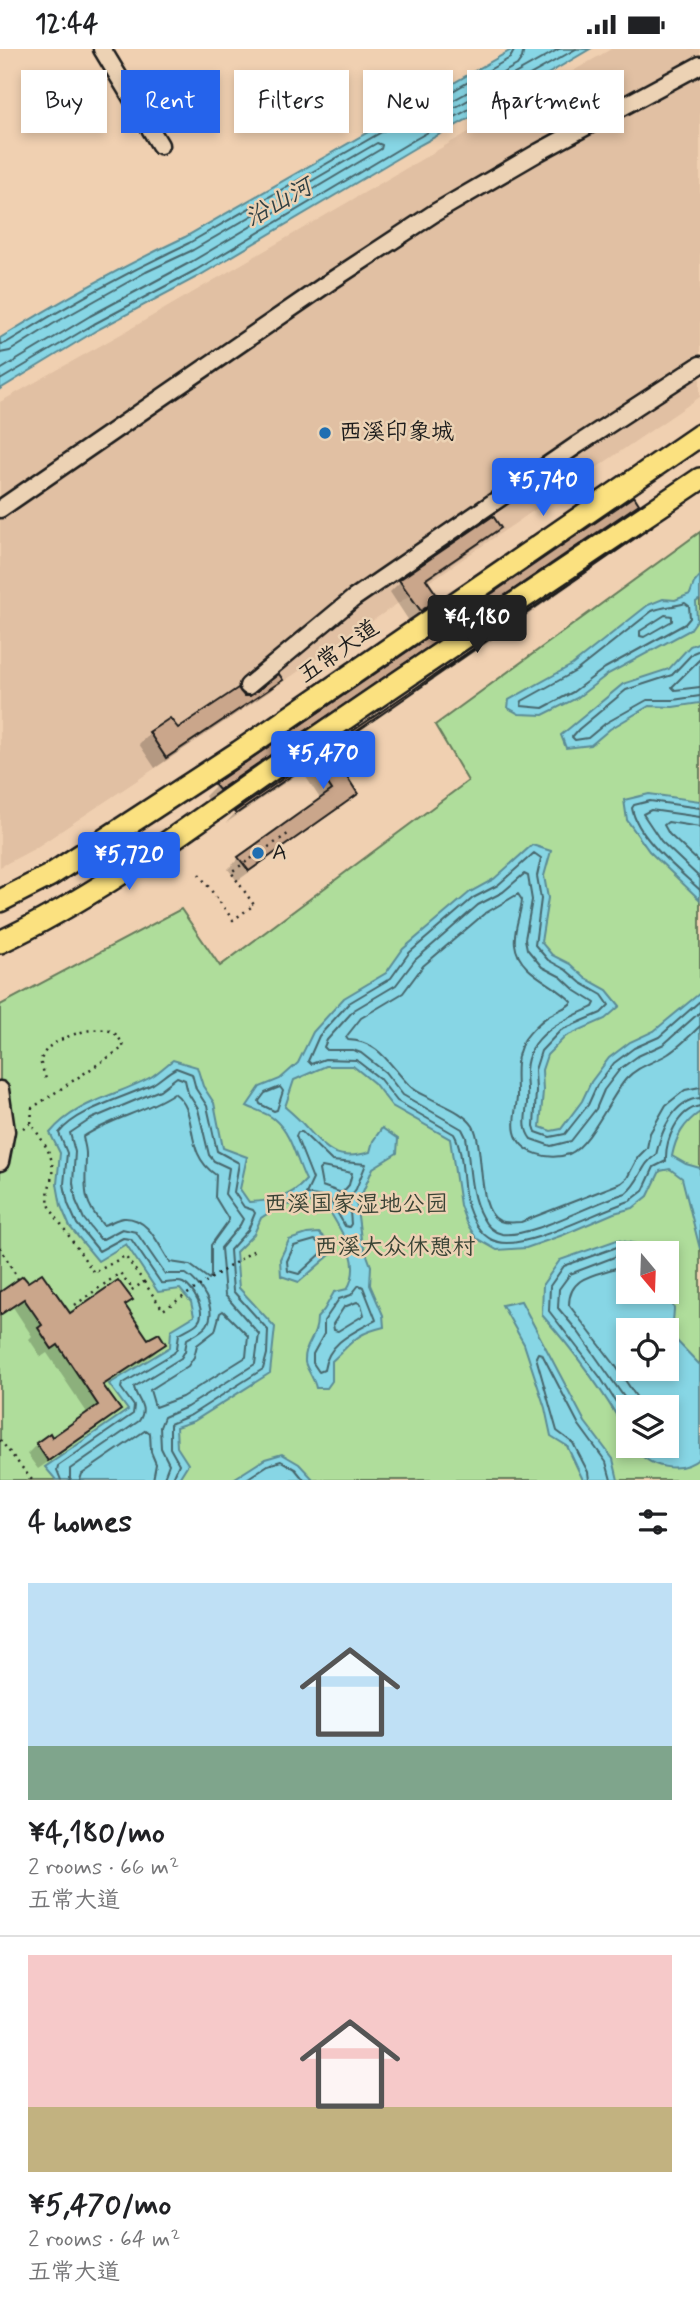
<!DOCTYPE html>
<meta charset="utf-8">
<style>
body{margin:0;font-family:Mynerve,"LXGW WenKai TC",sans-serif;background:#f6f6f6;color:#202124;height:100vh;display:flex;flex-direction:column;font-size:26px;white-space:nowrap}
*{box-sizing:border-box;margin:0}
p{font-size:23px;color:#757577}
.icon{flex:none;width:38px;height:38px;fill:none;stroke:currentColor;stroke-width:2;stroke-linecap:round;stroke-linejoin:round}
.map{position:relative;height:1431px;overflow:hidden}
.sheet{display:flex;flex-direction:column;background:#fff;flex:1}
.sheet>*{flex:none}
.guide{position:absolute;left:21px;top:21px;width:658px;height:63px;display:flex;gap:14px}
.needle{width:46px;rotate:161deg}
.fabs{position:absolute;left:616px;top:1192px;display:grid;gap:14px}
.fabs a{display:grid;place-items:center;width:63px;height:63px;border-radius:0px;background:#fff;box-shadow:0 4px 10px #0003;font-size:35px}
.price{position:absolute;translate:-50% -60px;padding:0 16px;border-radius:7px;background:#2563eb;color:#fff;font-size:23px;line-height:46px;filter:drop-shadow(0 2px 4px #0008)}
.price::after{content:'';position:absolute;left:50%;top:42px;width:21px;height:16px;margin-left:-10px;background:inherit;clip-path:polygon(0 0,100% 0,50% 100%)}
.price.selected{background:#222;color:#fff}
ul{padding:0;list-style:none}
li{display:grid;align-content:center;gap:14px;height:371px;padding:0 28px}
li+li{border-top:2px solid #e0e0e0}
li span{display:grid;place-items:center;height:217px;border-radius:0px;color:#555}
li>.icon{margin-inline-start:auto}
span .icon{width:126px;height:126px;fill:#fffc;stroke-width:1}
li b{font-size:30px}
h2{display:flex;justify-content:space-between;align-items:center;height:84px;padding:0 28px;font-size:30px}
.chip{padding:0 24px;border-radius:0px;background:#fff;box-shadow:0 4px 10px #0003;font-size:24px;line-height:63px}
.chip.selected{background:#2563eb;color:#fff}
.status{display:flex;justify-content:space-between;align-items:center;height:49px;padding:0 35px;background:#fff;direction:ltr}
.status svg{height:19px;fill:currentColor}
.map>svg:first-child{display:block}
</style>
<div class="status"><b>12:44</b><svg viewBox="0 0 49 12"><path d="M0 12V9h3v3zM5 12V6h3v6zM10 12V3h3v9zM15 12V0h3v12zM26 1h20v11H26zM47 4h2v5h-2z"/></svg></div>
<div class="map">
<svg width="700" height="1431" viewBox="0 0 700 1431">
<rect width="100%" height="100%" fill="#f0d0b1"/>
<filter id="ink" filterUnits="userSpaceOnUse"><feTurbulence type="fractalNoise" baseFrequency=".0143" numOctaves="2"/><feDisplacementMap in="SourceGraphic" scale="14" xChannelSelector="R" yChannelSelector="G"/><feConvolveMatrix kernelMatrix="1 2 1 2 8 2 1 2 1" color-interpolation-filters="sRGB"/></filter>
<g filter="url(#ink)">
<path fill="#e1c0a3" d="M611,0H700V348L214,680L34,800L0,818V353L130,280Z"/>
<path fill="#afdd9b" stroke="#667c5c" stroke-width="2" fill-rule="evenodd" d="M700,483V1431H0V956L181,860L220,917L468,732L435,676ZM628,1204H667V1242H628ZM628,1281H667V1320H628ZM628,1358H667V1396H628Z"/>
<path fill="#87d6e5" stroke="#5c8c95" stroke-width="2" fill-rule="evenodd" d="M513,0H590L512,46L418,97L199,227L97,281L0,340V289C60,252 121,218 185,188Z
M700,527V550L696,553L697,571L690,581L608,625L577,649L543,666L519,665L508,659L509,651L572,616L648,556L663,550L675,551L690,545L694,534Z
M700,593V654L673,658L649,657L610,680L591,696L566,699L561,686L623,635L669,620L690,597Z
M649,745L700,752V851L649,802L627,771L624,751Z
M532,796L551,802L544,827L548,849L541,893L552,906L570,915L585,929L607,941L620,957L605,970L566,987L547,1006L542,1021L543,1042L540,1078L551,1082L561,1080L582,1052L591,1033L609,1009L630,993L654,982L700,944V1063C684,1074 676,1087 672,1107L686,1115L700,1119V1200L682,1129L670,1120L660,1122L648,1147L633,1159L614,1164L563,1186L526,1199L497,1201L476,1189L466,1173L460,1156L450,1090L392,1057L374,1034L353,1017H326L294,1031L285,1058C292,1064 299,1070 305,1077C327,1101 336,1113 370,1103L373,1092L382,1079L398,1090L397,1104L373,1119L362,1145L356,1152L361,1190L371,1217L370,1236L383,1266L384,1278C354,1285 353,1293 332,1312V1332L327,1339H316C314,1329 306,1319 305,1313C304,1294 317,1290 317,1269L324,1261L334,1243L347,1240C365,1212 339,1180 325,1154H297L278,1158L261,1169L254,1185L236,1203L239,1239L275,1278L270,1324L194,1372L176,1378L177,1398L188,1415L178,1431H56L45,1418L128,1361L109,1335L170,1298L171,1281L194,1267L191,1253L180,1240L158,1243L126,1195L98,1212L70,1178L61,1157L57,1135L60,1104L50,1084C76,1052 117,1047 151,1028C159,1023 166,1016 173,1011L197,1018L203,1037L214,1054L223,1099L247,1108L240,1140L249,1153C273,1152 290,1149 306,1131C296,1111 292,1085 274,1070C267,1064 255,1061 247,1057L260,1038L280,1030L298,1014L313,983L344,949L386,924L403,900L470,843L494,830Z
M319,1184L329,1193L331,1205L299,1233L281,1227L280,1210L289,1191L307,1185Z
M617,1191L637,1195L639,1204H628V1242H667L668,1236L674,1260L672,1287L700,1316V1409C680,1426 647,1419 634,1397L667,1396V1358H628V1386C604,1343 575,1303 542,1266L543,1235L560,1211ZM628,1281H667V1320H628Z
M521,1252L585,1373L613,1410L618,1431H583L567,1397L551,1387L545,1359L524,1295L502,1256Z
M282,1405L299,1415L314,1431H232L265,1410Z"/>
<path fill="#0003" d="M637,455L626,466L207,751L205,747L216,736Z
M498,479L488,490L426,532L437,549L409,572L390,543L401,532Z
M597,518L329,703L356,744L345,755L237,832L228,820L239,809L321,751L302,722L226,774L235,764Z
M281,631L270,642L155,719L139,695L150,684L170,671L177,681L243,648L251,649Z
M23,1229L69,1266L130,1251L124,1257L148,1293L164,1295L154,1305L102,1338L118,1361L108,1371L38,1420L27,1405L37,1395L52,1390L88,1365L47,1304L41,1308L29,1290L32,1287L13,1258L0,1267V1245Z"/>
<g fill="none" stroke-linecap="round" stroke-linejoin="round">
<path stroke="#47666c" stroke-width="2" d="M524,0L522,9L517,16L452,52L451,57L456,58L559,0
M0,295L6,294C65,257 126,224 189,194L510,9L515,0
M0,304L10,302L53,275L146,223L193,201L377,94L382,96L381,100L191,213L90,267L0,321
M0,331L94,275L196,221L414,91L576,0
M685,554L689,557L690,569L685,575L605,619L573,643L543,659L521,657L522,652L576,622L652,562C663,557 674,558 685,554Z
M665,566L672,567V572L644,588L640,587V582Z
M700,601L693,604L672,626L626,641L579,680L572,688L575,691L588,689L606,674L647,651H673L700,647
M700,610L672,638L675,641L700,638
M700,759L650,752L634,756L632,759C637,789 679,821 700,841
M700,768L651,761L643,765L661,792L700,829
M700,778L668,773L664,776L669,785L700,814
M700,952L659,988L634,999L614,1014L597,1036L588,1056L565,1085L550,1088L536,1083L534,1077L536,1042L535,1021L541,1002L561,981L601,964L609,956L602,946L581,934L566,921L548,911L535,896L541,850L537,827L541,809L534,804L498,836L473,849L409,904L391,929L349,954L319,987L308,1012L311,1015L325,1010L356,1011L379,1029L397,1052L454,1085C465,1104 461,1137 468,1158C473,1173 482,1189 498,1193C527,1201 599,1161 630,1152L643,1142L654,1118L666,1112C665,1092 677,1061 700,1057
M700,963L664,995L638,1007L620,1020L604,1041L596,1060L571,1092L551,1097L531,1090C522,1079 526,1067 527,1054C528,1043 526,1032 526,1021C528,985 565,970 593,958L595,954L576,942L561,928L542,918L527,900L525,890L532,851L528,827L524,825L503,843L478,856L437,892L415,911L396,936L354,961L327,991L324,998L327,1001H353L361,1004L385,1023L403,1046L462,1080L466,1088C470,1113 469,1145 482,1168C486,1176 493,1183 502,1185C532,1189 594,1153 626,1144C641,1132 641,1115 656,1106C661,1083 673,1051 700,1049
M700,977C690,987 679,998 668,1005C653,1014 638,1017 626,1030C611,1047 590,1097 569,1105C550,1112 520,1105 515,1083C512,1072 517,1058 517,1046C517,1027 514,1011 523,993C529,983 543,969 554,964C560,960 567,959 572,953C556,934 518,925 515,895C513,881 521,865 522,851L518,845L484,865L423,917L403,944L361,969L346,988L348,991C381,992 390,1018 410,1037C415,1042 422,1045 428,1048C442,1056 464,1063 473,1077C485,1099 476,1162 500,1172C507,1175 515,1173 521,1173L621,1134L627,1129L638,1108L647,1099L650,1084L666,1056L685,1041L700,1038
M280,1038L283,1042L277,1061L274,1062L260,1055L259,1052L265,1044Z
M174,1044C201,1063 181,1102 216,1126L215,1148L229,1171L211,1196V1227L209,1230L190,1216L170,1213C159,1197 148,1167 123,1169C116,1170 109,1175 103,1176C80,1149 86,1138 86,1105C86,1099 84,1094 83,1088C111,1069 146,1063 174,1044Z
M298,1083H302L332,1112L366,1115L356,1140L349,1150L351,1175L349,1178L345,1177L329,1149L306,1145L313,1130L296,1087Z
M322,1118L352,1124L349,1136L342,1144L322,1137L319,1121Z
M315,1191L322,1197L323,1203L299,1225L288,1222L287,1212L294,1197Z
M628,1215L624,1209L617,1207L570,1225L559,1240L558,1259L579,1284L631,1358
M628,1227L616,1219C594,1226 569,1228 569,1256L615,1316L643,1358
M359,1236L363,1238L376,1271C354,1283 328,1293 324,1321L319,1323L313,1314V1305L324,1285V1272L339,1250L351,1246Z
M357,1253L361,1255L364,1266L338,1282L334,1281L333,1275L344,1258Z
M223,1262L248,1287L246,1308L182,1348L155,1358L150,1341L188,1317L194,1308L197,1296L215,1282L220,1264Z
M628,1372L600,1328L549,1262L550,1237L564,1217L617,1198L630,1201L632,1204
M61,1431L57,1421L58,1417L133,1365L134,1357L121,1339L122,1335L174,1304L177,1299L179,1285C184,1281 194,1278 198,1273C207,1263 193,1239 183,1234C177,1231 167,1235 161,1234L131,1190L123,1189L99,1202L77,1175L68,1155L64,1135L67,1104L59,1084C76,1061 126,1048 153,1035C161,1030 168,1023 176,1019L192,1025L196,1040L207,1057L217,1102L239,1114L234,1143L244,1158L253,1161L255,1164L248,1181L230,1201L233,1242L268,1281L267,1305L263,1320L191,1366L170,1375V1399L179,1415L172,1431
M70,1431V1420L139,1372C149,1357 136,1351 134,1338L181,1309L185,1302L187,1290C193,1286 202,1283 207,1276C218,1259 200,1234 186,1225H165L136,1183L122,1180L103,1190H100L84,1170L76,1152L73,1134L75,1103L70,1084L91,1070L160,1041L177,1028L185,1031L188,1044L198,1060L209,1106L214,1112L229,1119L225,1145L243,1170L240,1176L221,1199L225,1246L259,1285L255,1315L187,1358L164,1368L160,1378L161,1399L169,1415L163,1431
M80,1431L82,1425L146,1381L150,1384L151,1403L156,1415L153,1431
M245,1431L268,1416L281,1412L295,1420L304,1431
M589,1431L588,1423L573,1394L557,1382L536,1308L538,1304L542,1305L579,1376L606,1413L611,1431"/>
</g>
<path fill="#caa68b" stroke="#1c1c1c" stroke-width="2" d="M634,447L639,455L219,741L214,735Z
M493,467L501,479L426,530L439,549L421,562L399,531Z
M653,477L330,701L358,745L249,822L238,808L332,741L313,712L236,765L234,763Z
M279,625L283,631L166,709L149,683L170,669L178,679L238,639L244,647H250Z
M42,1224L70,1264L118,1231L133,1251L125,1256L148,1290L159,1284L166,1295L103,1336L121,1361L48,1412L36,1394L50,1384L52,1388L98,1356L58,1296L52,1300L38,1279L42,1276L24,1250L0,1266V1243L23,1227L28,1233Z"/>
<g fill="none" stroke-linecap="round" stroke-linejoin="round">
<g stroke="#1c1c1c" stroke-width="21">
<path id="minor" d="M102,0L160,96
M0,460L331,232L436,163L539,103L700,16
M248,637L354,549L577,396L700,316
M0,1041L6,1082L0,1113"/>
</g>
<g stroke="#1c1c1c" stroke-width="26">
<path id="major" d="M0,852L49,827L239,703L700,386
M0,893C106,843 199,770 295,704C429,611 565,521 700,430"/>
</g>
<path stroke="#1c1c1c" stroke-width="2.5" stroke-dasharray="2 5" stroke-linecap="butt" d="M199,825L233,871L254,856L231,823L288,785
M31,1074L32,1059L124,998C121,993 119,987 114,984C98,974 64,987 49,998C45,1001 43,1007 40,1012L46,1030
M23,1079L31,1074C38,1086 50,1100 52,1114C55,1133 42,1143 52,1162L94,1224L125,1207L144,1233L127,1244
M0,1198L18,1230
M144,1233L163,1261L256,1200
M75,1256L120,1224L133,1240
M0,1391L32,1431"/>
<use href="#minor" stroke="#ecd2b4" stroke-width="16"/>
<use href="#major" stroke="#fbe180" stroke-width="21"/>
</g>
</g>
<g fill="#1f6fb2" stroke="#ecd2b4" stroke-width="2.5">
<circle cx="325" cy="384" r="7"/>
<circle cx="258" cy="804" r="7"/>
</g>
<g text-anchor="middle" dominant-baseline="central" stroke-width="5" stroke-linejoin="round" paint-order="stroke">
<g font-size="23" fill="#1c1c1c" stroke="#ecd2b4" text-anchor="start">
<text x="339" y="384">西溪印象城</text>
<text x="272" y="804">A</text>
</g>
<g font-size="23" fill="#1c1c1c" stroke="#ecd2b4">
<text transform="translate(339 603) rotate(-35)">五常大道</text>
</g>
<g font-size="23" fill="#394335" stroke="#ecd2b4">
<text x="356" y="1156">西溪国家湿地公园</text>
<text x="395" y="1199">西溪大众休憩村</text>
</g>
<g font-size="24" font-style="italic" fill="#314144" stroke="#ecd2b4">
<text transform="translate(279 154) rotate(-29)">沿山河</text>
</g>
</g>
</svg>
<div class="fabs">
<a><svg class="needle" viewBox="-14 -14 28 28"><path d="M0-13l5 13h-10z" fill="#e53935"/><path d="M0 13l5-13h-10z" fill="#757577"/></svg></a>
<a><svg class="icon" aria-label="locate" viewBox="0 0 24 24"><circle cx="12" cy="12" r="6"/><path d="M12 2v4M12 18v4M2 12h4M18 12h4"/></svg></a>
<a><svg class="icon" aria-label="layers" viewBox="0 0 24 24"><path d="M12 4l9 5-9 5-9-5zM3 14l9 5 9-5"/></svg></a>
</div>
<b class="price" style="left:543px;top:469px">¥5,740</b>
<b class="price selected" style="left:477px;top:606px">¥4,180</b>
<b class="price" style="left:323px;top:742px">¥5,470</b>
<b class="price" style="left:129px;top:843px">¥5,720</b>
<div class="guide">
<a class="chip">Buy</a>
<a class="chip selected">Rent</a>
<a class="chip">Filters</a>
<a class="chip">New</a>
<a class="chip">Apartment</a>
</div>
</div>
<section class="sheet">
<h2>4 homes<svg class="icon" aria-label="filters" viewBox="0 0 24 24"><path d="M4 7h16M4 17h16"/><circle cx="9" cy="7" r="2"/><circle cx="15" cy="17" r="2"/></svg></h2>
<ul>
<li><span style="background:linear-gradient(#bfe0f5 75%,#7fa58c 0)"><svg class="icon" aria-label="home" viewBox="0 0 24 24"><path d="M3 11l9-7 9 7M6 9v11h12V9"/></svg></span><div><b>¥4,180/mo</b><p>2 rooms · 66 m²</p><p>五常大道</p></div></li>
<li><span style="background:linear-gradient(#f6c9c9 70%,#c2b280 0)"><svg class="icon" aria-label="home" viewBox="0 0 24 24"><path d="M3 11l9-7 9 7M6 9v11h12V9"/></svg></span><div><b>¥5,470/mo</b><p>2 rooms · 64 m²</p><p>五常大道</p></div></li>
</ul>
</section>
